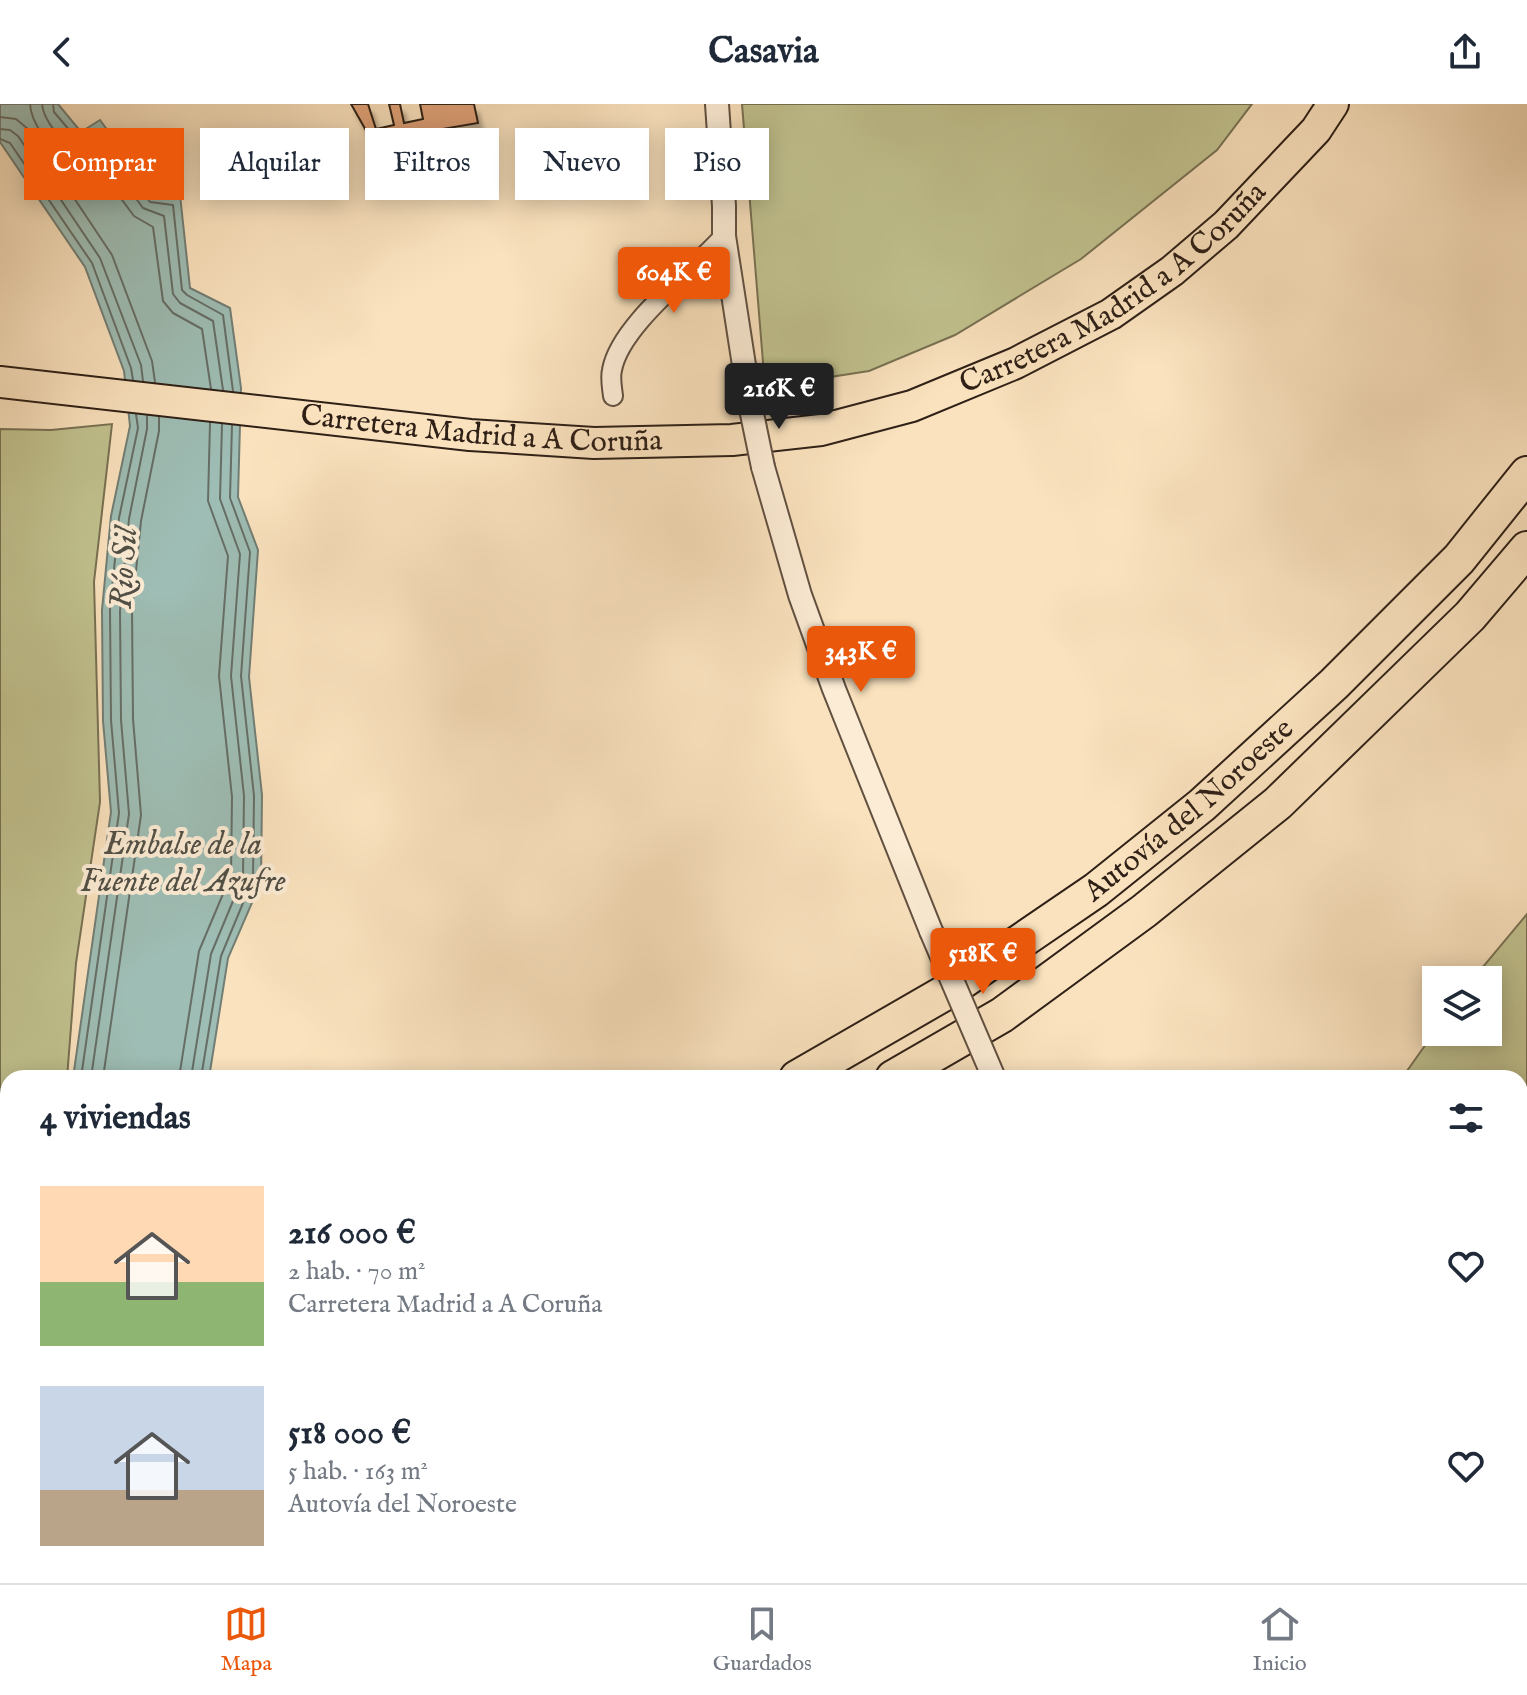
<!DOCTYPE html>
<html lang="es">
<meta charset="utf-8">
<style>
body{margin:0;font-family:"IM FELL English",serif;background:#f2f2f3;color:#1f2937;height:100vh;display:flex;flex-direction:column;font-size:30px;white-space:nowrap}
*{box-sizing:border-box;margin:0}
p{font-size:26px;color:#747a83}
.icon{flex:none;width:44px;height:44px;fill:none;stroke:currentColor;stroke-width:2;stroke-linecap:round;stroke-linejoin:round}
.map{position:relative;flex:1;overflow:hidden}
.sheet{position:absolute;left:0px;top:966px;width:1528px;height:514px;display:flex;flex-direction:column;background:#fff;border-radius:24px 24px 0 0;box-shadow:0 4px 20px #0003}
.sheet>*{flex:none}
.banner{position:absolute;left:24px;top:24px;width:800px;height:72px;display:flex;gap:16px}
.fabs{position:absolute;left:1422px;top:862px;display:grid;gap:16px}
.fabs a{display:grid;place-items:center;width:80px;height:80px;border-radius:0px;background:#fff;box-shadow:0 4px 20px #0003;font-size:40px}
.price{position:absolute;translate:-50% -68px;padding:0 18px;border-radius:8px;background:#ea580c;color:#fff;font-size:26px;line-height:52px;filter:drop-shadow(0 2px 4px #0008)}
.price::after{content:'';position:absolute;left:50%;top:48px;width:24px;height:18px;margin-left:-12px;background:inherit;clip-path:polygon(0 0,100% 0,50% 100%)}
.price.on{background:#222;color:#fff}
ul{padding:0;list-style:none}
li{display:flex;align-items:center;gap:24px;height:200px;padding:0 40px}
li span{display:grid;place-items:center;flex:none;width:224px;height:160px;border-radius:0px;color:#555}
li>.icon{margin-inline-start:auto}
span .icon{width:96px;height:96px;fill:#fffc;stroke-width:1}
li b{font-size:34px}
h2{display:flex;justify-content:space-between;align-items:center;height:96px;padding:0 40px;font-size:34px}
.tag{padding:0 28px;border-radius:0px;background:#fff;box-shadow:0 4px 20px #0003;font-size:28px;line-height:72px}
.tag.on{background:#ea580c;color:#fff}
header{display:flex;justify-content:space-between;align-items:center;height:104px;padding:0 40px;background:#fff;font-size:36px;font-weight:700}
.tab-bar{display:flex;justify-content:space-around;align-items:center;height:112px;border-top:2px solid #e0e1e3;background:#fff;font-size:22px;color:#747a83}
.tab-bar a{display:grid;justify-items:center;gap:4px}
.tab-bar .on{color:#ea580c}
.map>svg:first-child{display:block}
</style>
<header><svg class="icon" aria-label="back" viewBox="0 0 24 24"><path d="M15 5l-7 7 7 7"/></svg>Casavia<svg class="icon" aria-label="share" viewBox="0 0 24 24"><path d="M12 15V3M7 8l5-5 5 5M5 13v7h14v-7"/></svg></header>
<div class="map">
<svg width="1527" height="1479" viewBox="0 0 1527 1479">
<defs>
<filter id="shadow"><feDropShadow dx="5" dy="9" stdDeviation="2" flood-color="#0004"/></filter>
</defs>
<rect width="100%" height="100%" fill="#fae2be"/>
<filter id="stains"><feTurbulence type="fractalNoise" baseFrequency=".0025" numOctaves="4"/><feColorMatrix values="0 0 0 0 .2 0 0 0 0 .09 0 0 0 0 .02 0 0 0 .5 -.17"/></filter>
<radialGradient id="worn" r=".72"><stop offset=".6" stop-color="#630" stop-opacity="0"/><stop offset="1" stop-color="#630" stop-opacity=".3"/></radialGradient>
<path fill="#c1c28f" stroke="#787153" stroke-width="2" d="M742,0H1252L1217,46L1081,155L955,231L869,267L765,283Z
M112,320L94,478L100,698L76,859L67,974H8V1336L0,1337V325L51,326Z
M1527,810V1479H1322L1315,1472H1520V974H1402L1436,926L1488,928V876H1472Z
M137,1472H194L199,1479H126Z"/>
<path fill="#9ebdb4" stroke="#727e75" stroke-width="2" d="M0,0H58L81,28L100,16L156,92L180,91L190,184L230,204L241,284L238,393L258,446L249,573L262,691L261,778L228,854L209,974H73L111,708L103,617L102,506L111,412L130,322L124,267L85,163L0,38Z
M217,1472H385L386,1479H222Z"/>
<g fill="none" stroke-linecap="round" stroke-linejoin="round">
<path stroke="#666e66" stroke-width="2" d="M30,0C31,19 50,45 67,54C75,58 84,57 93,57L134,112L153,123L163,197L173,209L202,225L211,285
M42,0C43,14 62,42 78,45C84,46 91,43 97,42L143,104L164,112L173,190L180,199L213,217L223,286
M53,0L54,8L76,34C86,37 91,27 100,29L150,98L173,101L182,186L187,191L223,211L233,287
M0,13L16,15L28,25L112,151L152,257L155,278
M0,25L10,26L18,32L100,154L141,261L143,277
M0,35L10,39L92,159L131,264L133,276
M81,974L119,709L111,616L110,506L119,414L138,324L136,310
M91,974L129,710L121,616L120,507L129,415L147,325V312
M103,974L141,711L133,615L132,507L141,417L159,327V313
M179,974L199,847L231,771L232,693L219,572L228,452L208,397L210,319
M191,974L211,850L243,773L244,692L231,572L240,450L220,395L222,320
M201,974L221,852L253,775L254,692L241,572L250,448L230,394L232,321"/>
</g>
<path fill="#e0a278" stroke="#2f2017" stroke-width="2" filter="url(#shadow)" d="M351,0H368L376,25L394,21L389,0H400L404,19L423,15L420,0H474L478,19L372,37Z"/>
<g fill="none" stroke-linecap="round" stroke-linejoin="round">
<g stroke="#625041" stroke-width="22">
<path id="minor" d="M613,292C612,283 610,274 612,266C620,221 693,167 724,132"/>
</g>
<g stroke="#625041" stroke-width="26">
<path id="tertiary" d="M717,0L724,102V132L750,300
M763,363L800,491L834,585L931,827
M1082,1479V1472"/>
</g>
<g stroke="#2f2017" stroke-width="34">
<g id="trunk">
<path id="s1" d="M0,278L470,331L594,339L732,336L821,326L912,302L1016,259L1111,210L1172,167L1226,121L1316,26L1333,0"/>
</g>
</g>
<g stroke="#2f2017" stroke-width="38">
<g id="motorway">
<path id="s2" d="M797,974L948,887L1096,786L1202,701L1334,580L1459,455L1527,370"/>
<path d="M893,974L1002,911L1144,807L1278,699L1470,512L1527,445"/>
<path d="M0,1420L8,1416"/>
<path d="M0,1473L8,1468"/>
</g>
</g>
<use href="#minor" stroke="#fcecd5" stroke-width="18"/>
<use href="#tertiary" stroke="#fcecd5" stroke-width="22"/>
<use href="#trunk" stroke="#fae2be" stroke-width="30"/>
<use href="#motorway" stroke="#fae2be" stroke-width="34"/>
<g stroke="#625041" stroke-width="26" stroke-linecap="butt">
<path id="tertiary-bridge" d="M750,300L763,363
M931,827L994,974"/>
</g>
<use href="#tertiary-bridge" stroke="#fcecd5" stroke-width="22"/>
</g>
<g text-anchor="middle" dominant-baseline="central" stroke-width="8" stroke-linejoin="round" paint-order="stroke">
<g font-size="30" fill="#2f2017" stroke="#fcecd5">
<text stroke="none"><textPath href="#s1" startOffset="1154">Carretera Madrid a A Coruña</textPath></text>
<text stroke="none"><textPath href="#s1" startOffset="484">Carretera Madrid a A Coruña</textPath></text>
<text stroke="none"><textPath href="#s2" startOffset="476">Autovía del Noroeste</textPath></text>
</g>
<g font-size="32" font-style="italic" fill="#504f46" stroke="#fcecd5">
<text transform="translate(125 464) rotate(-86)">Río Sil</text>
<text x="183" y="741">Embalse de la<tspan x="183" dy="37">Fuente del Azufre</tspan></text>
</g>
</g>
<rect width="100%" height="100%" filter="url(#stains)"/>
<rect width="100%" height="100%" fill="url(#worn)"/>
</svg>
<div class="fabs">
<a><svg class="icon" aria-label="layers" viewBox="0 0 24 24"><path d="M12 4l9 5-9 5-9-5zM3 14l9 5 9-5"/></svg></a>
</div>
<b class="price" style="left:674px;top:211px">604K €</b>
<b class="price on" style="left:779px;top:327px">216K €</b>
<b class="price" style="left:861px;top:590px">343K €</b>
<b class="price" style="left:983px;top:892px">518K €</b>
<div class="banner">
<a class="tag on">Comprar</a>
<a class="tag">Alquilar</a>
<a class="tag">Filtros</a>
<a class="tag">Nuevo</a>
<a class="tag">Piso</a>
</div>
<section class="sheet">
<h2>4 viviendas<svg class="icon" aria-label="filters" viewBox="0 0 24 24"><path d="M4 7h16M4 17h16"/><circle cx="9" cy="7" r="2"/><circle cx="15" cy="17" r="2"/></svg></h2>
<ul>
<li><span style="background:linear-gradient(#ffd9b3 60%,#8fb573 0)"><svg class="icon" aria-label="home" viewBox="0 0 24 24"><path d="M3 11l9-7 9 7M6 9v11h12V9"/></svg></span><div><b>216 000 €</b><p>2 hab. · 70 m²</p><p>Carretera Madrid a A Coruña</p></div><svg class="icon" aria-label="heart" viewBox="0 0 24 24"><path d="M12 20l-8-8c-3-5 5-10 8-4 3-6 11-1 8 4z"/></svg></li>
<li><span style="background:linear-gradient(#c9d6e8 65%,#b9a48a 0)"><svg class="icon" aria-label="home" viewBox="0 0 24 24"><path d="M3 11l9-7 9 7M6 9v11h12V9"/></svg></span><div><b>518 000 €</b><p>5 hab. · 163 m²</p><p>Autovía del Noroeste</p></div><svg class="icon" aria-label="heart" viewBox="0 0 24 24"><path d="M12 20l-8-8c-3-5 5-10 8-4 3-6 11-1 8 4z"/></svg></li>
</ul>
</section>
</div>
<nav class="tab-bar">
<a class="on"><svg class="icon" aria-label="map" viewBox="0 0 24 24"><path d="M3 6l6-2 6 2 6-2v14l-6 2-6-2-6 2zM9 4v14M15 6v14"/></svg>Mapa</a>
<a><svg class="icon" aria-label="saved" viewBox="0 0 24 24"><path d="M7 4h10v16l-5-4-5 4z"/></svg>Guardados</a>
<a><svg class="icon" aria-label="home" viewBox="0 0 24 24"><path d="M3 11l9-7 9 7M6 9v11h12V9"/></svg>Inicio</a>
</nav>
